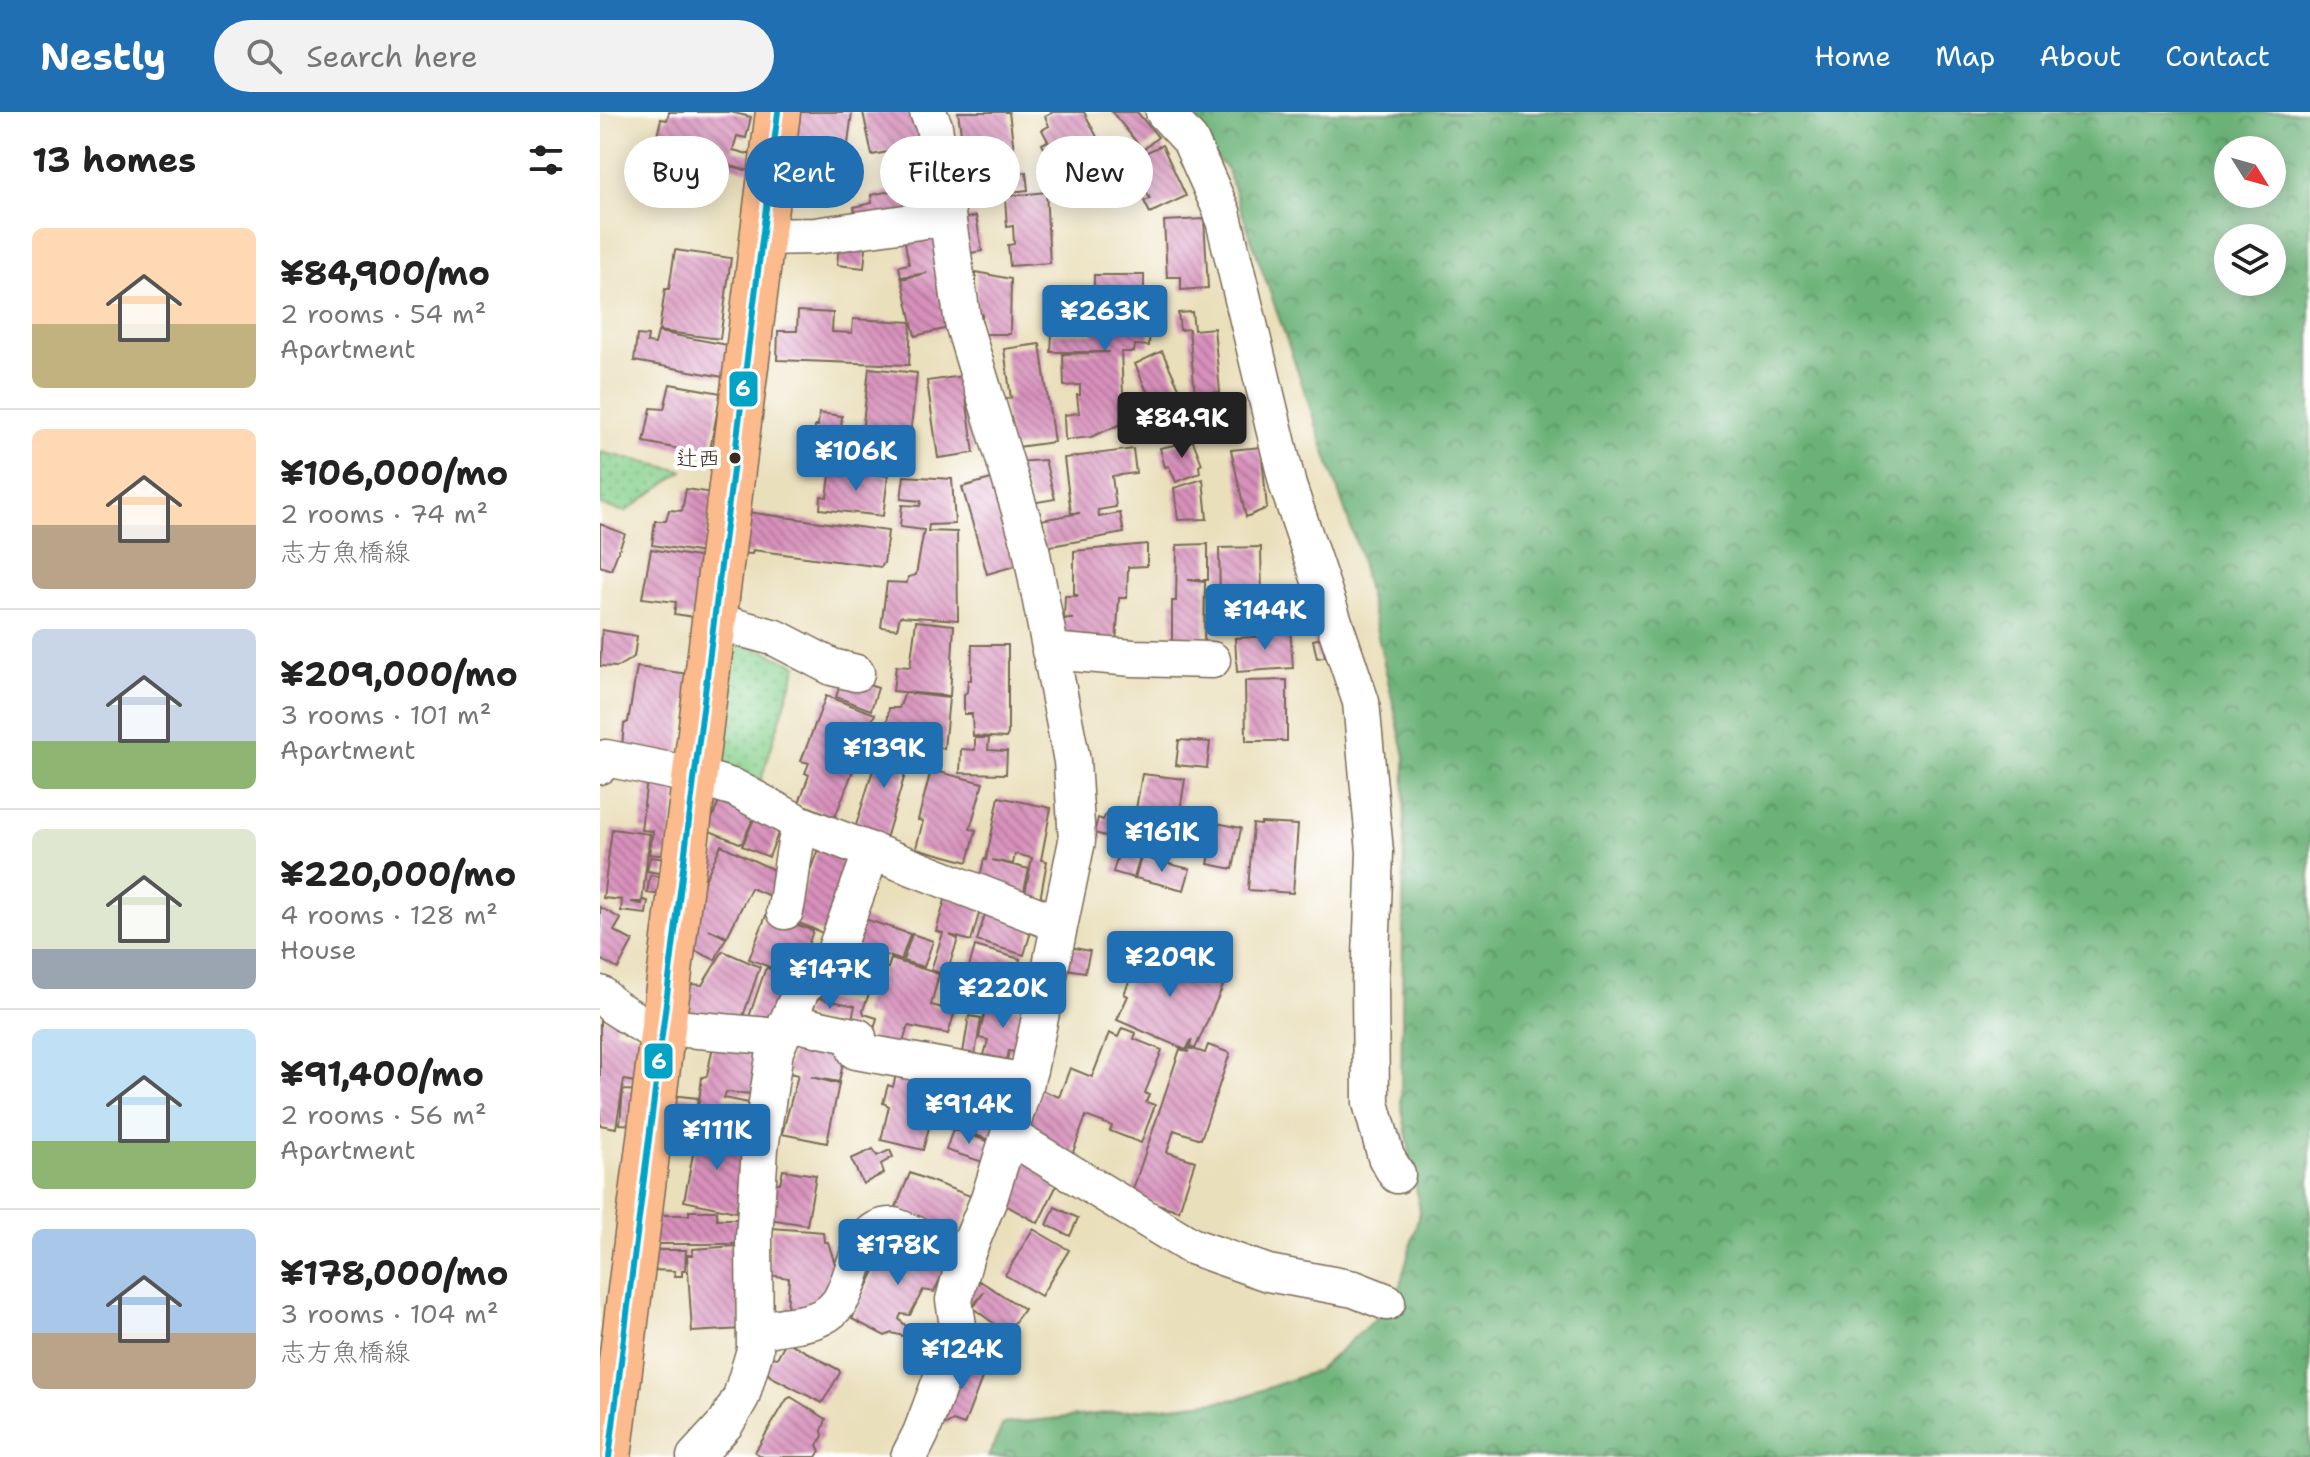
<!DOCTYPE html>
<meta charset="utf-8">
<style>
body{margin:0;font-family:"Shantell Sans","Klee One",sans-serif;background:#f2f2f2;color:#222;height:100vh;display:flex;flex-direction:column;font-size:30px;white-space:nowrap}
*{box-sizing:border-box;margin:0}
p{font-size:26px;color:#767676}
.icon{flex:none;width:44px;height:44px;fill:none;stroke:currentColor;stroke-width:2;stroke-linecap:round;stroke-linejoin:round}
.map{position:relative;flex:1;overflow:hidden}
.details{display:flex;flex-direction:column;background:#fff;width:600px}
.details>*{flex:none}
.hud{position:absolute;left:24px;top:24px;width:760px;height:72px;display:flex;gap:16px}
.needle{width:52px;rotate:127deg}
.fabs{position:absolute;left:1614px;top:24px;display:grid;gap:16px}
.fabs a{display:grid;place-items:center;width:72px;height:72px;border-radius:50%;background:#fff;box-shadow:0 4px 20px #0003;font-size:40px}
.price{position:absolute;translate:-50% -68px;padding:0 18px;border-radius:8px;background:#1f6fb2;color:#fff;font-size:26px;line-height:52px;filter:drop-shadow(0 2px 4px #0008)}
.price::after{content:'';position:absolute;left:50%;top:48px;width:24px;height:18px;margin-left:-12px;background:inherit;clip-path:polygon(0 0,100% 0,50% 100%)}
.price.selected{background:#222;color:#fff}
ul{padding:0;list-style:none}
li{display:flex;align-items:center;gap:24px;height:200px;padding:0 32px}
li+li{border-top:2px solid #e0e0e0}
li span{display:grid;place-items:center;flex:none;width:224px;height:160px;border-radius:12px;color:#555}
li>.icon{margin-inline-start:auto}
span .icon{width:96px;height:96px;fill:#fffc;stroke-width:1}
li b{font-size:34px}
h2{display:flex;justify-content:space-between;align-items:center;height:96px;padding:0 32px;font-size:34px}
.tag{padding:0 28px;border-radius:36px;background:#fff;box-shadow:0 4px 20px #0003;font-size:28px;line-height:72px}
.tag.selected{background:#1f6fb2;color:#fff}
header{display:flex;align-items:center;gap:48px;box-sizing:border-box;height:112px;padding:0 40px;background:#1f6fb2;color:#fff}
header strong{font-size:38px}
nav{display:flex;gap:44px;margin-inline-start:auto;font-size:28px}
.search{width:560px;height:72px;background:#f2f2f2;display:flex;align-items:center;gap:20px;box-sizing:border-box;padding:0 28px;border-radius:44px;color:#767676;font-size:30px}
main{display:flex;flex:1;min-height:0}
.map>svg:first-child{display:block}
</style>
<header>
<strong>Nestly</strong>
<div class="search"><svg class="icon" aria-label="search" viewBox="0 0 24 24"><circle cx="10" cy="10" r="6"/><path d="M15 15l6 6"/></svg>Search here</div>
<nav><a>Home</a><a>Map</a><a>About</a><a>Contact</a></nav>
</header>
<main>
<section class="details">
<h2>13 homes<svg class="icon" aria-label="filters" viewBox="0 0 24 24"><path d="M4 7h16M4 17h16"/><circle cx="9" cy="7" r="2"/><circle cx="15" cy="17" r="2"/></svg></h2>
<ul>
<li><span style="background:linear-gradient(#ffd9b3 60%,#c2b280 0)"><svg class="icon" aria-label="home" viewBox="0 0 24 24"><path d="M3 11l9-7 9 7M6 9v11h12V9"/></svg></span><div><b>¥84,900/mo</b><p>2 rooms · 54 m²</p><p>Apartment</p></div></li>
<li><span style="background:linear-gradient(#ffd9b3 60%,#b9a48a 0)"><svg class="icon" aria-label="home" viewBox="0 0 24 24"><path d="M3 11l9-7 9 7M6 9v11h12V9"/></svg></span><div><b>¥106,000/mo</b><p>2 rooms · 74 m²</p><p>志方魚橋線</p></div></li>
<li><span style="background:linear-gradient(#c9d6e8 70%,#8fb573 0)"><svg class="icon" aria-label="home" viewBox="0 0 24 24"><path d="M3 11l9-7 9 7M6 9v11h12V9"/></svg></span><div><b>¥209,000/mo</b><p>3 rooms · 101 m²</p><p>Apartment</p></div></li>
<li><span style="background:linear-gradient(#dfe7d0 75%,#9aa5b1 0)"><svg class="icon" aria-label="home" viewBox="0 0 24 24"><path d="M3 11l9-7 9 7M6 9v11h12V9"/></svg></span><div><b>¥220,000/mo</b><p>4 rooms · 128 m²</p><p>House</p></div></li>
<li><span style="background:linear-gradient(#bfe0f5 70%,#8fb573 0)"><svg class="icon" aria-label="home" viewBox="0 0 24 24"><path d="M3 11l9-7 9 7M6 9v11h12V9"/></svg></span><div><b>¥91,400/mo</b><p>2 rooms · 56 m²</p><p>Apartment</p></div></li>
<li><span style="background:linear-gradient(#a9c7e8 65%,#b9a48a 0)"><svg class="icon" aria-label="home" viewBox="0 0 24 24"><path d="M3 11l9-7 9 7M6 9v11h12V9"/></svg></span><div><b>¥178,000/mo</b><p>3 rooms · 104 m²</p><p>志方魚橋線</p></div></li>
</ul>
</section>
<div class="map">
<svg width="1710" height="1345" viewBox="0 0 1710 1345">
<defs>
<pattern id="grass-dots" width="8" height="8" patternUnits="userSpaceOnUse" patternTransform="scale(2)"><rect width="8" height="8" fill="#86d08c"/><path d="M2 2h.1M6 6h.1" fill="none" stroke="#6fa972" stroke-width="1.8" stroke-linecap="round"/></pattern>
<pattern id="forest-crowns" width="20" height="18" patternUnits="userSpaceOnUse" patternTransform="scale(2)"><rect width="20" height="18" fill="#6cb278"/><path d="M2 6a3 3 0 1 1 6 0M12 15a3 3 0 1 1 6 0" fill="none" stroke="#5a9162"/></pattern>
<pattern id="building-back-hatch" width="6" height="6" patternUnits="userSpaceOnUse" patternTransform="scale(2)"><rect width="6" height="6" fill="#d790bb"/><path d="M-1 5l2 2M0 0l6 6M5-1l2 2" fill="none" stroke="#b07697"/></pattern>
</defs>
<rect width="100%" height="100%" fill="#fff"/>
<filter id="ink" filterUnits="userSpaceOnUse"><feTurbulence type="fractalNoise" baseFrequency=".0125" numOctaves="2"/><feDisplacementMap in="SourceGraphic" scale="16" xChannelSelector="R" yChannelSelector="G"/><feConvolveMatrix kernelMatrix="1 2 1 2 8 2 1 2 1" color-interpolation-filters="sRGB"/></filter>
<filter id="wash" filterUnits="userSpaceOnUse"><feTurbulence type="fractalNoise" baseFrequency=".006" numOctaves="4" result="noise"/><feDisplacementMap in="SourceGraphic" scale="32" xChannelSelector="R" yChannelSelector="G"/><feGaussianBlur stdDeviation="1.8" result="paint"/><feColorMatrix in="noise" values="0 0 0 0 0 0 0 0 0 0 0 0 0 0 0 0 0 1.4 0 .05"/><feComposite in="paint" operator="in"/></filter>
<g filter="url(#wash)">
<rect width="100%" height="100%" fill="#eadfbb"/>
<path fill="url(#grass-dots)" stroke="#607d55" stroke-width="2" d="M0,340L83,359L25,400L0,393Z
M147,532L197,553L160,671L108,651L120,533Z"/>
<path fill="url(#forest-crowns)" stroke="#546e4b" stroke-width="2" fill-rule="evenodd" d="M578,0H1710V1345H388L403,1312L637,1287L718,1258L796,1188L820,1099L801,991L805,644L759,440L698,260L627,58ZM1628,38H1672V82H1628ZM1628,126H1672V170H1628Z"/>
<g id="blocks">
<path fill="url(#building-back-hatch)" d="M69,0H130L151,5L146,26L137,24L133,38L152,43L149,59L55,33L61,7L67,8Z
M191,0H252L247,40L186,33Z
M263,0H315L335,94L257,111L254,95L272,91L271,83L296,78L288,40L272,43Z
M358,0H409L417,61L406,62L410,84L446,80L450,151L410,154L408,133L414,132L413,114L407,115L405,85L371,90Z
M453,0H484L510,50L470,71L462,56L456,59L442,32L448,29L442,18L449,14L445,4Z
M512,0H537L558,25L543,38Z
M562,33L586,84L550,101L544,89L550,87L532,47Z
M426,60L428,78L410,80L408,63Z
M376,104L382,139L365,142L358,108Z
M604,107L608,176L581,178V165H567L564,109Z
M337,119L356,214L315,224L302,167L327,161L301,165L299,154L309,152L304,125Z
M239,133L266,136L264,156L237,153Z
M75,138L131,146L120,227L59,219L65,177H69Z
M376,160L411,167L410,222H382V202L376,201Z
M494,163H544V183H557L556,207H550L549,234L535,233L534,240H521L523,281H527L528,309L491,325L465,328L464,303L479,301L477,283H480V273L464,274L463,242L510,240H451L452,222H493Z
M198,199L233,201L232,220L252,221L253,207L311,210L309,253L177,248L178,219H197Z
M592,200L594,218L614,216L620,280L595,282L589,217L580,218L578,201Z
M58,220L133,234L129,266L34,249L37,223L48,224L47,231L55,232Z
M440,232L454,330L410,336L404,287L411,286L404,237Z
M562,239L585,289L587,304L560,310L535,252Z
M269,256L317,261L308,344L260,340Z
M363,264L374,341L338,346L327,269Z
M70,272L121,281L109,343L44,330L51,296L64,297Z
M619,282L621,295L600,296L599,283Z
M219,301L242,304L241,317L245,318L243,333L214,329L215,314H218Z
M593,329L602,352L599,354L600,361L576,370L569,354L565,355L560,336Z
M661,335L667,396L646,405L631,338Z
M533,337L536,361L512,364L516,395L498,398L499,405L520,401L524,421L445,435L441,408L480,401H471L464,346Z
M445,348L455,387L432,391L415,350Z
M231,357L288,364L283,404L220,397L221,384L227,385Z
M304,364L352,367L355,412L329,413L328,419L357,420L358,508L300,504L297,517L281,515L287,470L307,471L308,465L316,463L324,418L300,415L302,393L320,394L321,389L301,387Z
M402,364L425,451L387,462L362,375Z
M603,367L607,407L578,408L574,376Z
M86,377L113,381L105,441L52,433L55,409H66L69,398L82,399Z
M139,399L288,419L284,451L281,455L153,438L152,442L135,441Z
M0,412L25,422L11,458L0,454Z
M547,432V454L528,455L527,486H519L516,532L459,531V507H473L464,506L465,484H479L474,482V439Z
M608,432V468H587L605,470L604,539L572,538V489H576L577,433Z
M661,435L662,488H620L619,436Z
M51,437L103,446L94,505L74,502L76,490L42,486Z
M634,495L666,496L665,523L633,521Z
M316,509L354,513L350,584L293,579L296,554L310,555Z
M690,515L693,556L637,560L635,526L671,524L670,516Z
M2,518L37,524L34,545L17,555L0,554Z
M721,526L725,545L717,546L713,528Z
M372,533H408V622L406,626L373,624L372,602H364V582L367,580L368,568H371Z
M37,555L89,562L79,642L22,635L24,612L28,610Z
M243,565L278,576L271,598L236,585Z
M687,568V629H646L645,569Z
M305,581L349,586L344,637L286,619L289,596H299Z
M226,584L275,602L235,705L199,691L209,663L205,661L209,651L201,649Z
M283,625L313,635L285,730L254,720Z
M375,626H389L388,638L407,639L406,662L360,661L361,637L375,638Z
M579,628L610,630L607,656L576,653Z
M331,658L383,671L370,717L376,718L368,750L316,736L323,709L318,708Z
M542,662L585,667L578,711L583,712L581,723L576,724L571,741L494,721L498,706L503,708L506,702L534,709Z
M47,667L78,670L67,744L49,742L53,719L41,718Z
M399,685L451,696L441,748L447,749L440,788L424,786L432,746L415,742L413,752L392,748L429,757L423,784L378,774L384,747L386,748Z
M119,690L154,704L142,732L107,718Z
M155,705L180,716L169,745L142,734Z
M617,711L641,716L633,757L608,752Z
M661,711L698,713L693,781L648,778L653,712L661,713Z
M12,717L50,722L42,790H31L42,792L43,788L48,789L46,802L21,799L22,788L3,786Z
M221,729L257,740L227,823L192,808Z
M121,733L180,761L170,784L151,776L127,825L108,817L126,826L115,848L83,833L87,807Z
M519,740L540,745L534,766L513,760Z
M50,745L67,747L64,762L47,759Z
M541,745L590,757L584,778L535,766Z
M50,763L65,765L63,783L47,781Z
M346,785L381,795L371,829L350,823L358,827L346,863L331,858L343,821L336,819Z
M0,795L21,807L14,819L33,829L18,857L0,847Z
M386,799L433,813L424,843L377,829Z
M167,801L213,819L198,862L175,912L147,911L165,858L167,856L190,863L149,847Z
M256,804L310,822L301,848L247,831Z
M312,822L333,829L324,855L303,849Z
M549,833L619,864L616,871L623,874L595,937L590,934L592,927L586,938L517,908L528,884L524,882L535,856L538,857Z
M375,834L420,847L418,855L434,860L427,886L365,869Z
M470,835L490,839L485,860L466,857Z
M123,839L160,855L140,913L77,910L91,872L102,873Z
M291,847L339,862L331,893L355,899L348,922L308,914L301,937L271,929L277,906L264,902L263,898L270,879L275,881L283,856H288Z
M209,884L255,894L250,915L204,904Z
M387,890L428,900L419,941L409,939L407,948L384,943L388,928L379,926Z
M369,904L381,906L375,943L363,941Z
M0,906L17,908L15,918L40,923V971L24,968L16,1016L0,1013Z
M522,916L536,921L534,927L562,938L545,981L549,983L546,990L555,993L541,1031L510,1019L512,1014L486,1004L472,1043L427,1018L441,978L459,985L470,956L492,965L509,921L518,925Z
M200,922L247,932L239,970L211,965L239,972L227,1031L182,1022L198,963L185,960Z
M115,924L161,932L153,982L126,980L124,986L154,992L150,1019L96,1012L102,965L107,964Z
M608,933L630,941L601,1027L574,1018L567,1040L595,1049L579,1099L531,1083L580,937L588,940L589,936L605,941Z
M298,954L350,967L349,977L340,975L323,1038L281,1028L289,994L283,991L288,973L293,975Z
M373,965L407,976L390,1028L351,1015L355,1003L360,1005Z
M23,978L40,979L36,1013L20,1012Z
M70,983L98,986L95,1011L67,1006Z
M353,1017L393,1031L386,1051L346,1038Z
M97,1021L149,1031L136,1100L84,1089Z
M273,1037L277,1044L290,1038L293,1045L281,1052L284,1061L263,1072L251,1047Z
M421,1046L460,1067L438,1111L398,1089Z
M183,1058L216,1063L207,1113L169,1107L175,1071H180Z
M310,1061L373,1085L357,1125L296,1095Z
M455,1095L478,1106L470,1124L447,1113Z
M89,1099H117V1107H142V1132H53V1103H89Z
M172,1116L223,1120L224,1130H228L236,1155L233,1182L187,1200L189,1166L169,1163Z
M433,1117L469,1138L441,1184L405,1163Z
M291,1125L348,1150L334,1180L323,1178L310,1203L301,1202L299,1207L308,1216L303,1224L292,1221L285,1224L252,1207Z
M136,1134L142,1217L92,1220L87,1143H93V1137Z
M52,1138H86L85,1158H82V1164H74L75,1159L52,1158Z
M380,1169L424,1197L407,1221L373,1196L384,1180L373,1194L366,1188Z
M188,1230L239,1258L240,1261L222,1291L170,1264L164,1254L170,1245L177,1246L185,1231Z
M364,1241L388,1250L364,1313L353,1309L346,1313L336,1308Z
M191,1285L226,1307L222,1319L223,1324L217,1333L220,1339L216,1345H163L155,1340L187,1287Z"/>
</g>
</g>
<g filter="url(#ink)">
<use href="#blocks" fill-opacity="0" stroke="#786955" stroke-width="2"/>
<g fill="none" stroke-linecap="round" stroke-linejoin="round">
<g stroke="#786955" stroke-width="39">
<path id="minor" d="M564,0L590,28L622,100L688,374L761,590L775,740L770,871L771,991L786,1045L797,1063
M162,125L215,124L347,105
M114,509L176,526L232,555L256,561
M450,539L533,546L612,548
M0,654L6,646L95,664L135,676L201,712L459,812
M185,799C192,770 191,741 201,712
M0,882L14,895L62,925
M187,910L258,925L256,939L426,970
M63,915L180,925
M410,1024L591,1134L668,1161L754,1177L787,1190
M155,1223C161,1220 167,1217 173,1216C194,1211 220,1213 236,1194C257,1172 252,1112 294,1114L366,1143
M95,1345L126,1311L141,1285L155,1238L154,1126L160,1036L175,939L202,876L230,853L272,739
M309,1345L321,1321L359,1220L354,1188L366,1143L389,1087L429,958L477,729L472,649L430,432L363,211L334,14L328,0"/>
</g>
<g stroke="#786955" stroke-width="47">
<path id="major" d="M9,1345L178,0"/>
</g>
<use href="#minor" stroke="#fff" stroke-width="36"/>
<use href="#major" stroke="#fbbb8c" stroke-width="44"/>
<g stroke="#fff" stroke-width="12">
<path id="bus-1" d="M9,1345L178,0"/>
</g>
<use href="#bus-1" stroke="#03a3c5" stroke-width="6"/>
</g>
</g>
<circle fill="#3b2a1e" stroke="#fff" stroke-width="3" cx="135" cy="346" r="7"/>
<g text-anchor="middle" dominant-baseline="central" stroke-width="8" stroke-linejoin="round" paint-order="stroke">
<g font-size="22" fill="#3b2a1e" stroke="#fff" text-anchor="end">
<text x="120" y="346">辻西</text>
</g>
</g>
<g stroke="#fff" stroke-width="3">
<rect x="128" y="258" width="31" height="38" rx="8" fill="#03a3c5"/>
<rect x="43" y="930" width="31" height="38" rx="8" fill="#03a3c5"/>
</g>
<g font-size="22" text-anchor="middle" font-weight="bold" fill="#fff">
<text x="143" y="284">6</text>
<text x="59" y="957">6</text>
</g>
</svg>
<div class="fabs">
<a><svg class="needle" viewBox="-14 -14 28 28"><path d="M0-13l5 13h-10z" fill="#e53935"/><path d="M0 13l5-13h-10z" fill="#767676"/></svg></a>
<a><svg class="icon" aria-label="layers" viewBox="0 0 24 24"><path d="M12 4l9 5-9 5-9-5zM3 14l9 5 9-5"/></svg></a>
</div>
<b class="price" style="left:505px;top:241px">¥263K</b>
<b class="price selected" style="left:582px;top:348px">¥84.9K</b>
<b class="price" style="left:256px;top:381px">¥106K</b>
<b class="price" style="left:665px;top:540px">¥144K</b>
<b class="price" style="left:284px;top:678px">¥139K</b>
<b class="price" style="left:562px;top:762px">¥161K</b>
<b class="price" style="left:570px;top:887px">¥209K</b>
<b class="price" style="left:230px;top:899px">¥147K</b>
<b class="price" style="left:403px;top:918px">¥220K</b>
<b class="price" style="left:369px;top:1034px">¥91.4K</b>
<b class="price" style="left:117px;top:1060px">¥111K</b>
<b class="price" style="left:298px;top:1175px">¥178K</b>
<b class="price" style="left:362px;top:1279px">¥124K</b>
<div class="hud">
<a class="tag">Buy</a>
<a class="tag selected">Rent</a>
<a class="tag">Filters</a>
<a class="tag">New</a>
</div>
</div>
</main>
